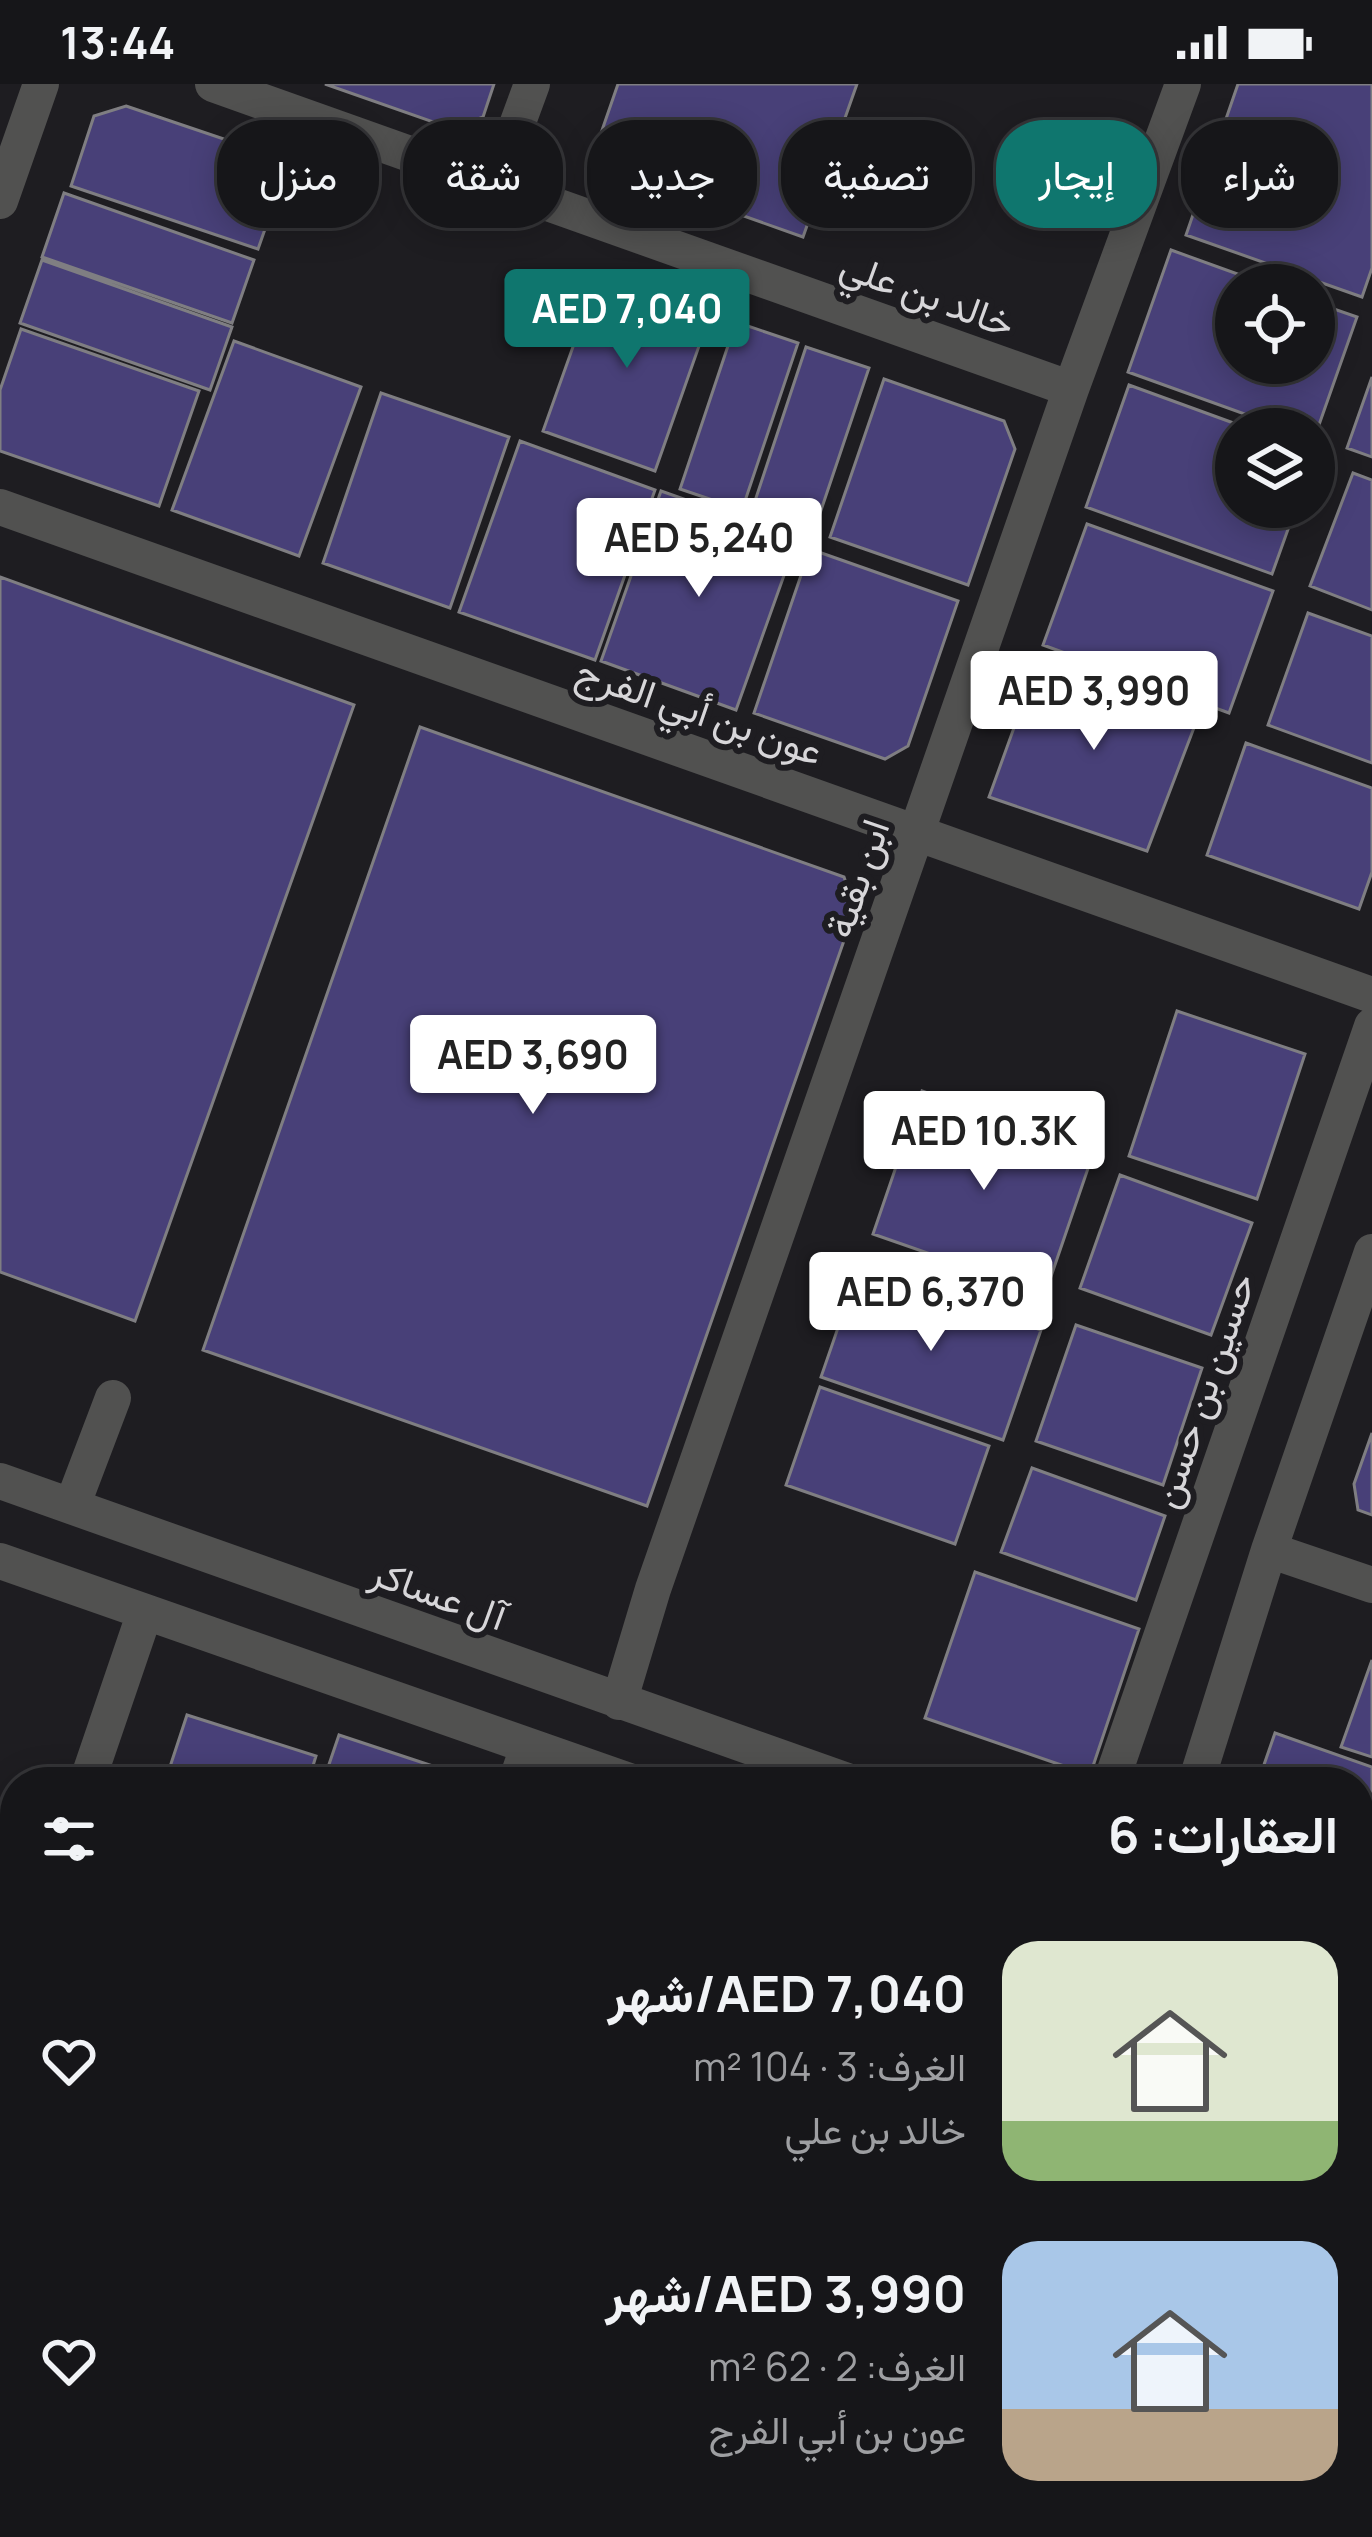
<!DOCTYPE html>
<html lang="ar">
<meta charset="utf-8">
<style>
body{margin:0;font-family:Manrope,Vazirmatn,sans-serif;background:#232326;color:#f1f3f6;direction:rtl;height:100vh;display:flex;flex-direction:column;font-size:45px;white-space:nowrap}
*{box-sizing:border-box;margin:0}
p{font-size:39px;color:#9e9fa2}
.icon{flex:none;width:66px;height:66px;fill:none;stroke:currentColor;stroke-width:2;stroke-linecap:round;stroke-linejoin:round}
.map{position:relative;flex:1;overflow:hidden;direction:ltr}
.sheet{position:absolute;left:0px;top:1683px;width:1374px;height:771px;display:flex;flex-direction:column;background:#161619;border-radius:48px 48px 0 0;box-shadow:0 6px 30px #0003,0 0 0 3px #353538;direction:rtl}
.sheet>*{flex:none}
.banner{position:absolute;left:36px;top:36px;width:1302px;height:108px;direction:rtl;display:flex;gap:24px}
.fabs{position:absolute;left:1215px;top:180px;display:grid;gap:24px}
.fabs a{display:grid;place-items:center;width:120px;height:120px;border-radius:50%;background:#161619;box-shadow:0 6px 30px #0003,0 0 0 3px #353538;font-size:60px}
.price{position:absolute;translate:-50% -102px;padding:0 27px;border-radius:12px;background:#fff;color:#222;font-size:39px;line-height:78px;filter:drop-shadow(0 3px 6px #0008)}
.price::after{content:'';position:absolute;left:50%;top:72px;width:36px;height:27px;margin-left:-18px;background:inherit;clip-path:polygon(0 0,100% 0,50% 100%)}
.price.selected{background:#0f766e;color:#fff}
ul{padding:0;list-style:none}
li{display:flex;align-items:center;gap:36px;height:300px;padding:0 36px}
li span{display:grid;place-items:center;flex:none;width:336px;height:240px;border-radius:36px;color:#555}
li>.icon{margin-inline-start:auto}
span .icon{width:144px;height:144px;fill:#fffc;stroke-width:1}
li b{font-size:51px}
h2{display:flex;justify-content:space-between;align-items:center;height:144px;padding:0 36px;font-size:51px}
.tag{padding:0 42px;border-radius:48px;background:#161619;box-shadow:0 6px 30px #0003,0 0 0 3px #353538;font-size:42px;line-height:108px}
.tag.selected{background:#0f766e;color:#fff}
.status{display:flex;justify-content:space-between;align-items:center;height:84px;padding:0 60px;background:#161619;direction:ltr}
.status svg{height:33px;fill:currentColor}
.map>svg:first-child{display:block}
</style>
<div class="status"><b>13:44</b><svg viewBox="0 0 49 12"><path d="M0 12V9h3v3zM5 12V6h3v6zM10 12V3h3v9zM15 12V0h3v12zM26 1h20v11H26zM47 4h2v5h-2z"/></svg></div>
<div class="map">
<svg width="1372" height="2453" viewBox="0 0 1372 2453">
<rect width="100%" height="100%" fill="#1e1d21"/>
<path fill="#484078" stroke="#7f7e82" stroke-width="3" d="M325,0H494L483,33L453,45Z
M618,0H857L803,153L591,78Z
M1238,0H1372V184L1362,213L1186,151Z
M126,22L289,77L258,165L71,102L94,32Z
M64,109L254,176L232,239L42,173Z
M1171,166L1268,201H1236V279H1314V218L1357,233L1314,355V345H1286L1128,288Z
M42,176L232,243L210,306L20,239Z
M600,187L711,228L655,387L543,347Z
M736,238L798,259L742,426L680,405Z
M21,245L199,307L159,422L0,367V306Z
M234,257L361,303L299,472L172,426Z
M806,263L869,284L813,450L751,429Z
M1372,293V373L1347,364Z
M884,295L1004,337L1015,365L968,501L830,453Z
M1129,301L1250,345H1236V423H1296L1272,490L1086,423Z
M381,309L509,353L450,524L323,479Z
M520,357L655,406L595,576L459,528Z
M1353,389L1372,396V526L1310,502Z
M661,407L797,455L736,626L601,577Z
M1087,440L1273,507L1229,629L1043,561Z
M810,465L958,517L908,662L885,675L754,629Z
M0,493L354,621L135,1237L0,1188Z
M1308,529L1372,552V679L1268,641Z
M1041,569L1200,628L1147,767L989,713Z
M420,643L844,793L855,825L647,1422L203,1266Z
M1246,659L1372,704V788L1359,825L1207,771Z
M1177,927L1305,970L1257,1115L1129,1072Z
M922,1007L1094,1067L1045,1210L873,1150Z
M1120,1091L1252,1139L1211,1251L1080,1204Z
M859,1183L1041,1246L1003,1356L821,1293Z
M1076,1241L1202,1284L1163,1401L1036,1357Z
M820,1303L989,1362L955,1460L786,1401Z
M1372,1349V1431L1358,1426L1354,1400Z
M1032,1384L1165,1432L1136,1516L1001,1468Z
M975,1488L1139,1545L1090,1691L925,1634Z
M1372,1576V1673L1341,1663Z
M187,1631L316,1672L308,1698H165Z
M1275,1649L1372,1683V1816L1359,1812V1698H1258Z
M339,1651L454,1689L458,1698H323Z
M1359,2003L1372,2007V2221L1359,2217Z
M10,2110L15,2112V2277L0,2272V2138Z
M1359,2234L1372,2238V2427L1359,2422Z
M0,2358L15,2363V2439H94L89,2453H0Z
M100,2439H236L252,2444L249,2453H95Z
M463,2439H547L542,2453H504Z
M591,2439H773L768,2453H597L587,2450Z
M1000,2439H1128L1168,2453H995Z"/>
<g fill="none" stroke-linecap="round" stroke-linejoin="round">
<path stroke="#515150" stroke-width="36" d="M213,0L1071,305
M496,98L532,0
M0,117L41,0
M0,423L1372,911
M0,1397L850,1698
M72,1422L113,1314
M1269,1466L1372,1501
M0,1477L632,1698
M619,1618L653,1505L1071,305L1183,0
M87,1698L145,1528
M516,1698L528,1663
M1111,1698L1372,942
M1196,1698L1269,1466L1372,1168
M1359,1873L1372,1878
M1359,1948L1372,1953
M0,1954L15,1910
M0,2326L15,2331
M343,2439L383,2453
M1282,2439L1322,2453
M855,2453L859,2439
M930,2453L934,2439"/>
</g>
<g text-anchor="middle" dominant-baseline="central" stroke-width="12" stroke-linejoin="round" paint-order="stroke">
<g font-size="39" fill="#d7d6d9" stroke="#1e1d21">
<text transform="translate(928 209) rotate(20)">خالد بن علي</text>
<text transform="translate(700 626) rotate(19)">عون بن أبي الفرج</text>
<text transform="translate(856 794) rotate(-71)">ابن بقية</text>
<text transform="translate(1202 1306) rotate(-71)">حسين بن حسن</text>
<text transform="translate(439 1509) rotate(20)">آل عساكر</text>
</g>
</g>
</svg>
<div class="fabs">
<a><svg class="icon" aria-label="locate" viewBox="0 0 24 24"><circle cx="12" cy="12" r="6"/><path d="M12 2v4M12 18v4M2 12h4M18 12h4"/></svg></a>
<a><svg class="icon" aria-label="layers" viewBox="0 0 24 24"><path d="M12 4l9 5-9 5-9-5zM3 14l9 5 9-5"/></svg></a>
</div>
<b class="price selected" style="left:627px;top:287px">AED 7,040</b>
<b class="price" style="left:699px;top:516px">AED 5,240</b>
<b class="price" style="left:1094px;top:669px">AED 3,990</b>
<b class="price" style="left:533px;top:1033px">AED 3,690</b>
<b class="price" style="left:984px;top:1109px">AED 10.3K</b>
<b class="price" style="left:931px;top:1270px">AED 6,370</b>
<div class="banner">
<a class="tag">شراء</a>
<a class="tag selected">إيجار</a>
<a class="tag">تصفية</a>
<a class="tag">جديد</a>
<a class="tag">شقة</a>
<a class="tag">منزل</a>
</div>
<section class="sheet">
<h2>العقارات: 6<svg class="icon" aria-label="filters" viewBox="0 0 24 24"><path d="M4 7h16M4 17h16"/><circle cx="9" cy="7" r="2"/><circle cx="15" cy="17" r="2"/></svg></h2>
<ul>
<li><span style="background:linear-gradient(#dfe7d0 75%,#8fb573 0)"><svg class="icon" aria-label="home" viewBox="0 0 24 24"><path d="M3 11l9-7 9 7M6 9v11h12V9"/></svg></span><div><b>AED 7,040/شهر</b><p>الغرف: 3 · 104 m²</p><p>خالد بن علي</p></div><svg class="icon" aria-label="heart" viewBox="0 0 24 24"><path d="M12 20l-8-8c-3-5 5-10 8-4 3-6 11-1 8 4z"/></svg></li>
<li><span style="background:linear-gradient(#a9c7e8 70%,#b9a48a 0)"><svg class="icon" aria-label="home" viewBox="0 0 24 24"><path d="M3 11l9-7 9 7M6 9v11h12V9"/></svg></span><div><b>AED 3,990/شهر</b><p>الغرف: 2 · 62 m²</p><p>عون بن أبي الفرج</p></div><svg class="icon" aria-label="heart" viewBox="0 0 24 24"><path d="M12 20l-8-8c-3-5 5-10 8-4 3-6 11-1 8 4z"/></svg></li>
</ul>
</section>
</div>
